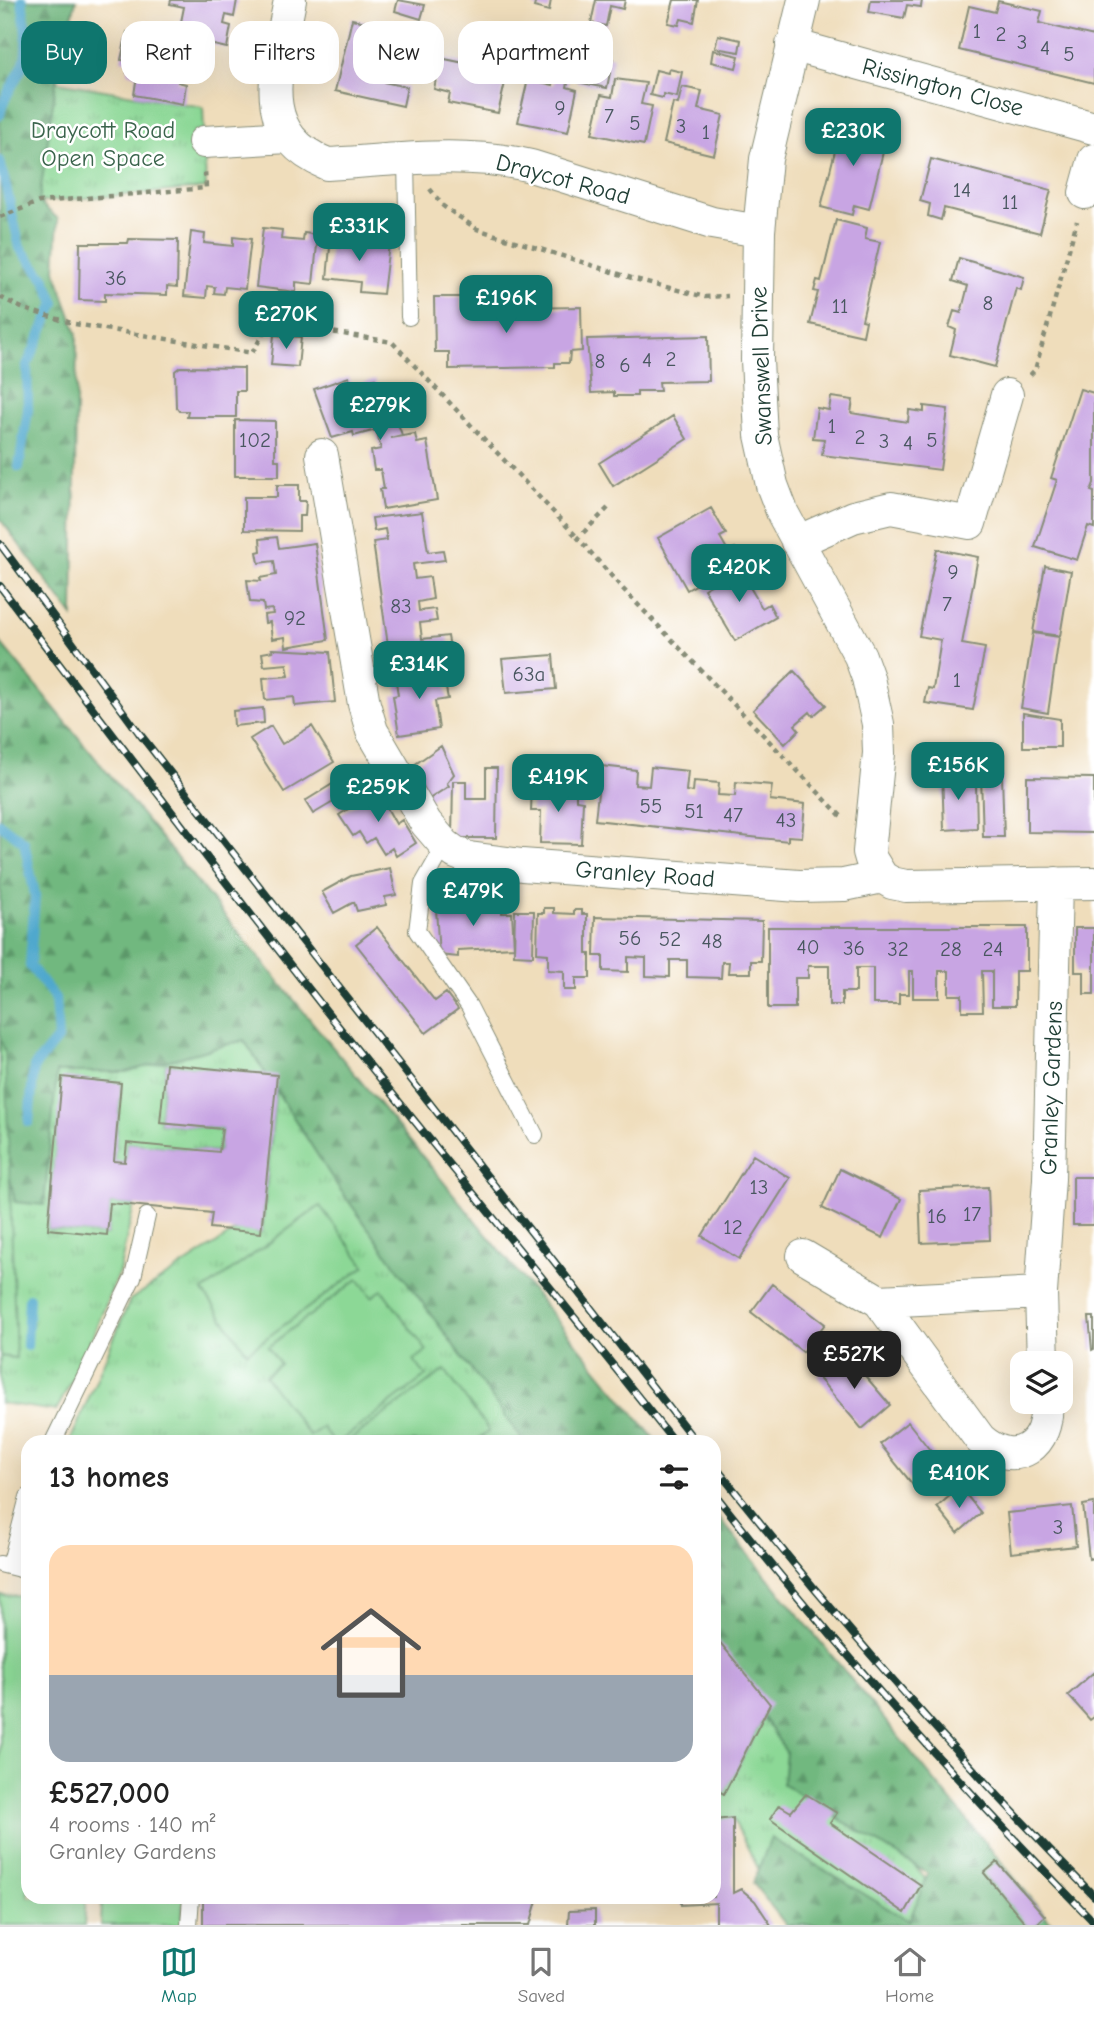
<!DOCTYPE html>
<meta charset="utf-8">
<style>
body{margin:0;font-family:"Comic Neue",sans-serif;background:#f6f6f6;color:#222;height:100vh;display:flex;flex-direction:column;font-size:26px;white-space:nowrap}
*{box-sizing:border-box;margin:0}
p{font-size:23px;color:#767676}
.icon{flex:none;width:38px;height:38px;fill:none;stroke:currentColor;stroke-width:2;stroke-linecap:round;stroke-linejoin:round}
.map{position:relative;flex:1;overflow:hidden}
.details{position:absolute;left:21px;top:1435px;width:700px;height:469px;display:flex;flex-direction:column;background:#fff;border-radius:21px;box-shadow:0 7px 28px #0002}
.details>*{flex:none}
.banner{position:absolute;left:21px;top:21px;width:700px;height:63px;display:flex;gap:14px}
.controls{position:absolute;left:1010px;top:1351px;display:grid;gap:14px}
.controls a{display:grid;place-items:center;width:63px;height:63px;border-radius:14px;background:#fff;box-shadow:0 7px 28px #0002;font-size:35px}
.price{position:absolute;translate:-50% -60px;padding:0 16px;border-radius:14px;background:#0f766e;color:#fff;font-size:23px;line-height:46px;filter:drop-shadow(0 2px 4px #0008)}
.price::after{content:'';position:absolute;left:50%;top:42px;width:21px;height:16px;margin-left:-10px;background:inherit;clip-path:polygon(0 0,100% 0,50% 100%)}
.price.selected{background:#222;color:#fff}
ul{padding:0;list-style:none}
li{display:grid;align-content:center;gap:14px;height:371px;padding:0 28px}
li span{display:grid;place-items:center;height:217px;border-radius:21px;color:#555}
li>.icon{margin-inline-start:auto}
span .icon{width:126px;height:126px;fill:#fffc;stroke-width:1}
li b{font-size:30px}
h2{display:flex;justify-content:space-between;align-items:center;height:84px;padding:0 28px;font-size:30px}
.tag{padding:0 24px;border-radius:21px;background:#fff;box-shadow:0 7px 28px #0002;font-size:24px;line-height:63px}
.tag.selected{background:#0f766e;color:#fff}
.dock{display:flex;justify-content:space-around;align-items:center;height:98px;border-top:2px solid #e0e0e0;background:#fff;font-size:19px;color:#767676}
.dock a{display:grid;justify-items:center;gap:4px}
.dock .selected{color:#0f766e}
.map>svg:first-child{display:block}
</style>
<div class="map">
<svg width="1094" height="1925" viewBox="0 0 1094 1925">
<defs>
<pattern id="grass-tufts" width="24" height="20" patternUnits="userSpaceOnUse" patternTransform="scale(1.75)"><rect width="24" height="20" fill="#8cd896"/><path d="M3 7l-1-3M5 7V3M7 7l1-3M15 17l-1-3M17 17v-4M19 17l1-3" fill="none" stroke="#78ba82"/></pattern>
<pattern id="forest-firs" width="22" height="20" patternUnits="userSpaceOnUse" patternTransform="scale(1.75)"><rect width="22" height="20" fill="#71b87f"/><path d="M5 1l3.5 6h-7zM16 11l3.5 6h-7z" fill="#5c9769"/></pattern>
</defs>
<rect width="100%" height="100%" fill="#fff"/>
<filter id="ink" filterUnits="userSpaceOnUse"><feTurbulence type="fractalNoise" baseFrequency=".0143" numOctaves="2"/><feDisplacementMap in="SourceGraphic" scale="14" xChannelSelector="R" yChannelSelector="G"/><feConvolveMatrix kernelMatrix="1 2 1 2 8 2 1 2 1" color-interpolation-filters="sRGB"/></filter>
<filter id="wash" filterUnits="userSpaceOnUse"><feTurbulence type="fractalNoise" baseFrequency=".00686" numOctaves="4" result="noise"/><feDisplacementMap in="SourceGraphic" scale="28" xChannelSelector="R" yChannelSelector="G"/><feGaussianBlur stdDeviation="1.57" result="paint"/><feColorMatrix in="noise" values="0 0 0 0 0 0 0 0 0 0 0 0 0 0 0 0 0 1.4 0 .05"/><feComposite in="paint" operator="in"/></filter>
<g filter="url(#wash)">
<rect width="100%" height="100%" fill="#efddbb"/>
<path fill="url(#grass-tufts)" stroke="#568a65" stroke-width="2" d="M0,0H76L57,82L203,107L206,188L39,202Z
M239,995L573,1442H70L130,1300L237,1230L262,1232L277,1076L166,1064L160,1123L222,1129L219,1152L127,1143L125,1162L114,1161L121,1084L63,1078L48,1229L107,1235L110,1203L134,1205L119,1272L85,1355L56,1411L0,1403V1356L15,1358L5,1052Z
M714,1626L964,1925H787L733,1819L714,1820V1797L724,1793L770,1704Z"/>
<path fill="url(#forest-firs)" stroke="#487a5a" stroke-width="2" d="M0,0H76L56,82L39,202L58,219L55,270L77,334L73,616L0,519Z
M0,642L657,1442H524L336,1184L244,1040L126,1072H57L44,1205L15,1202L0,1129Z
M714,1512L1053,1925H786L753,1883L771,1838L909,1921L928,1874L783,1784L786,1752L714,1641Z"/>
<path fill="#8cd896" stroke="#568a65" stroke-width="2" d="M0,1037L5,1052L16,1358L0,1356Z
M320,1206L365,1266L247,1352L203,1291Z
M358,1279L372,1297L382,1290L427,1351L414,1360L426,1376L339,1442H333L322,1427L310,1436L265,1376L280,1364L268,1347Z
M445,1370L489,1431L475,1442H347Z
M0,1595L28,1597V1897H86L84,1925H0Z
M102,1897H183L182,1925H101Z"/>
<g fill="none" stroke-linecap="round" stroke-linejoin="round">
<path stroke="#50a8cd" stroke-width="10" d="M0,115C3,96 16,82 23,65C30,50 24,17 22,0
M0,161L20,248L45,279L55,303L27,365L28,410L19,467
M0,824L24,842L35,895L30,966L55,998L58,1038L34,1067L29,1122
M27,1346L29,1298"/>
</g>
<g id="blocks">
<path fill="#c8a5e3" d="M171,0H237L234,17L226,15L224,24L231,26L227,48L178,37L184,7L170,4Z
M398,0L425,5L421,19L395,11Z
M536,0H551L549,11L534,7Z
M596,0H625L623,9L610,6L606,26L591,23Z
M674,0H698L694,22L681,19L679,25L668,23Z
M871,0H922L921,7L907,5L904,18L869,12Z
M998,1L1042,11L1039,23L1094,36V83L959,50L969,6L995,12Z
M352,19L392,28L391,32L404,34L398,57L385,54L379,81L407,87L403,106L335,91Z
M127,32L194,45L189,73L181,71L178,82L186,84L183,104L134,95L137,75L127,73L129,61L121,60Z
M718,35L741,40L739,52L715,48Z
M513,38L539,44L532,72L506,65Z
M713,50L739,56L736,68L711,62Z
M584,51L613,57L607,88L577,82Z
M471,53L485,56L483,69L507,74L498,113L448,103L450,93L434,89L440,58L469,64Z
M669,69L682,72L677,97L663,94V98L650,95L656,70L668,73Z
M556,70L570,73L567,87L577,90L568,132L518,122L528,79L553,85Z
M615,79L646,83L641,104L652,106L644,145L592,134L601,95L612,97Z
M682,87L702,91L698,109L723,115L714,155L664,143L673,103L678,104Z
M837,122L885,134L881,147L884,148L869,209L854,205L852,215L821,207L835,151L830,150Z
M931,159L1051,190L1040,233L944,208L941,220L928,216L930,204L920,201Z
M836,220L867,228L865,239L880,242L862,320L866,321L863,336L810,324L818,292L814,291L817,280L821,281Z
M263,228L282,230L281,239L303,241L304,233L318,235L313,284L296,282V292L256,287Z
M191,232L205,234L204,243L233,246V237L251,239L245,289L225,287L224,294L214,293L215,287L207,286L206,298L184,296Z
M331,237L389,244L383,294L359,292L360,282L327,278Z
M129,239L178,240L177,287L167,286V295L105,293V301L79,300L80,243H128Z
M959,258L1024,277L1021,290L1016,288L995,367L950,355L956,330L949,327L954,311L961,313L968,286L953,281Z
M434,297H461V309L581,307L582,351L570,352L569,363H555V367L449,369V352H435Z
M274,335L301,337L298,367L271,365Z
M708,336L709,381L659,382L660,391H637V396H614V392L591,393L587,339Z
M180,367L244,368V391H236V417H187L188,411H179L176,407L175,371Z
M349,377L352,387L375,379L383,400L374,403L381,425L397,421L402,435L390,438L415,434L417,443L427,441L437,500L383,509L380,489H384L381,470H374L371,451L381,449L376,430L354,436L353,432L332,438L314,389Z
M1080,389L1094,393V483L1091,491L1094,492V528L1088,526L1077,560L1035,547L1057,480L1051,478Z
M831,397L853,400L851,413L908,422L909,410L924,412V406L948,409L940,470L822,455L824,439L813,438L817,408L829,410Z
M673,416L687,439L613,486L599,463Z
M235,420L275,421V460H279V476H235Z
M277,485H299V501H306L305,516H299V531L244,530V497H277Z
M711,508L726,534L720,537L728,551L735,548L741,559L687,590L658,538Z
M422,512L428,552L443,550L445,560L413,564L415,579L430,577L433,599L418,602L419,611L435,609L437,621L420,623L422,639L448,636L450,648L390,659L373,542L387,540L385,529L374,531L372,518Z
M277,537L279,548L315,543L328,640L286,647L285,637L272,639L270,622L265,623L264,615L273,614L272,609L264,610L263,603L250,602L247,580L261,581L260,578L276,575L274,561L259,563L257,552L261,551L260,539Z
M937,549L978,557L962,644L985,648L973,710L925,703L928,688L933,689L941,640L919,636Z
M745,565L751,576L745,579L754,594L762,608L769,604L776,617L735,641L704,589Z
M1045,566L1071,571L1060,636L1033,632Z
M1033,633L1059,637L1048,713L1021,708Z
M272,649L330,652L335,702L295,706L294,697L265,700L263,678L289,676L287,664L264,666L262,653L273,651Z
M553,655L556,689L506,693L502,659Z
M430,669V674L443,672L448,699L435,701L439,729L399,735L393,696L398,695L395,675Z
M794,671L826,705L813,716L810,712L795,725L799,730L785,744L753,710Z
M263,708L264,723L234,726L233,711Z
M1023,713L1060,719V747H1023Z
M271,726L282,744L312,726L334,762L284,792L250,739Z
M441,746L454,774L447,783L449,786L429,799L411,767Z
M601,766L636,770L635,785L649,786L651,767L688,771L686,791L693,792L694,781L719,783L718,795L735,796L736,782L772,785L770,800L805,804L802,837L788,836V841L595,820Z
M360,767L373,788L340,809L335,801L313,814L305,801Z
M486,768H497L496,838H452L453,781H466V799H486Z
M963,769V786L976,785L977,828L944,830L942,770Z
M1002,775L1004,837H983L981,776Z
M1027,777L1094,778V833L1027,832Z
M532,786L576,787V800L583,801L581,844L540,843L541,811H531Z
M381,788L391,805L387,808L396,824L402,820L416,843L396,856L392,848L384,854L374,838L366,843L359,832L353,836L339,815Z
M390,868L396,895L385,897L386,905L357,911L354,902L334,913L322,892L351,876Z
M488,898V909L502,908V913H512L514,947L458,950V957L439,955L436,909L472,907L471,899Z
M544,908H554V913L574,914V910H582V914H587V954H590V978H576V990H564V971L548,970V954L537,953L538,913H544Z
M515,911H534L533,956L514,955Z
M595,917L762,921L761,961H751V973H728L729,962H722L721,978L687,977V960H670V977L646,976V958L628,957V972L603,971V956H594Z
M377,927L435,1001L446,993L458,1009L426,1033L356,944Z
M768,927H1027V971H1015V1006H992V971H982L983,1011H962V995H949V971H939V998H913V971H909V994H899V1004H873V968H856V992H842V1005H829V966H808V978H795V1008H768Z
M1075,928H1094V994H1084V972H1075Z
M166,1064L277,1075L261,1233L210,1228L212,1213L110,1203L107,1235L48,1229L62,1077L121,1083L114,1161L125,1162L127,1143L219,1152L222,1129L160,1123Z
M753,1155L790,1178L739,1259L702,1236Z
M840,1169L901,1199L883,1238L822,1208Z
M1073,1177H1094V1225H1073Z
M988,1187L990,1240L921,1243L919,1190Z
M772,1284L825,1324L803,1352L751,1312Z
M1089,1317H1094V1349L1092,1350Z
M845,1352L890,1405L862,1429L817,1376Z
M908,1422L948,1473L921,1495L880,1444Z
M960,1487L981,1513L958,1533L937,1507Z
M1094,1503V1558L1089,1559L1083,1505Z
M1072,1506L1076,1546L1011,1553L1007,1513Z
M714,1635L770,1704L724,1794L714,1788Z
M1094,1672V1717L1090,1720L1068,1695Z
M806,1794L837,1813L830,1823L921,1885L905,1913L770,1819L779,1805L791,1812Z
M733,1818V1893L741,1889L755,1901L771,1925H716V1903L681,1905V1897H714V1820Z
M997,1862L1045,1916L1036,1925H1027L984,1873Z
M203,1897H538L530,1925H203Z
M595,1910V1925H568L569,1911Z"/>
</g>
</g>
<g filter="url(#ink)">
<use href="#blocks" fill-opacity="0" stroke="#878d78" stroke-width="2"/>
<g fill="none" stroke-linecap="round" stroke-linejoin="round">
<g stroke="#878d78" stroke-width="18">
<path id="service" d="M406,160L409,317
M445,845L423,884L417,931L469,1006L535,1135
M53,1442L133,1277L147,1216
M0,1564L28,1571
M10,1566L28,1497
M189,1925L191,1897"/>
</g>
<g stroke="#878d78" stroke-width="34">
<path id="minor" d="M290,0C279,63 250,132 327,164C395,160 464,150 531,166L712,223L759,231
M804,0L766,159L759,231L757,360L761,435L772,485L783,514L860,656L868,678L878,724L879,753L869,852L871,859L882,877L892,883L906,886L1094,883
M792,45L1094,128
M204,142L288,137
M1085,193L1094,160
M322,455L364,704L372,731L426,823L445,845L456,853L469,858L522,865L799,886L844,885L882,877
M797,542L853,517L891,508L970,523L1007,395
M803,1256L879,1301L980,1439C1016,1471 1050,1445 1046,1402
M879,1301L1041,1293
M1043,1363L1041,1293L1049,1179L1056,883"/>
</g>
<path stroke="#878d78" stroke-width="4.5" stroke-dasharray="5 5" stroke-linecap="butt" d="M430,189L443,206L477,229L635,279L705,297L728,296
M0,217L39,202L206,188L205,171
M0,297L24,309L75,324L252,353L270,322L392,342L578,538
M1030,375L1035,370L1077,221
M608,508L578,538L623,589L841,816"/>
<use href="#service" stroke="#fff" stroke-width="16"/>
<use href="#minor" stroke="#fff" stroke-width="32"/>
<g stroke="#1f3d34" stroke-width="8">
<path id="rail" d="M0,544L139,733L696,1442
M0,586C108,729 216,871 327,1012C441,1156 560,1297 674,1442
M714,1465C833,1616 959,1759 1094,1896
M714,1493C832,1643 960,1785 1094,1922"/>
</g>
<use href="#rail" stroke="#fff" stroke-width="5" stroke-dasharray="16" stroke-linecap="butt"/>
</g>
</g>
<g text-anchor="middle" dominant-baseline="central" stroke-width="5" stroke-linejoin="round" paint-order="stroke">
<g font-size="21" fill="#495760">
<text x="977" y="31">1</text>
<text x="1001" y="34">2</text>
<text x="1022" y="42">3</text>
<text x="1045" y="48">4</text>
<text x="1069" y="54">5</text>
<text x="560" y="108">9</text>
<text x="609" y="116">7</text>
<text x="635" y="123">5</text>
<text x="681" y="126">3</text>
<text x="706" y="132">1</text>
<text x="962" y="190">14</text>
<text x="1010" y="202">11</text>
<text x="116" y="278">36</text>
<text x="988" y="303">8</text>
<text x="840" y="306">11</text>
<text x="671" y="359">2</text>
<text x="647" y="360">4</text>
<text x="600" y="361">8</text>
<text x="625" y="365">6</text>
<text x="832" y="426">1</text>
<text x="860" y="437">2</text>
<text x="255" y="440">102</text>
<text x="932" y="440">5</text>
<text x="884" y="441">3</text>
<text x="908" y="443">4</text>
<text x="953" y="572">9</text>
<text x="947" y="604">7</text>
<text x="401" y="606">83</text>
<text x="295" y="618">92</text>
<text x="529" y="674">63a</text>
<text x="957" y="680">1</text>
<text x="651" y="806">55</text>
<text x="694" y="811">51</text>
<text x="733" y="815">47</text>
<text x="786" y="820">43</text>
<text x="630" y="938">56</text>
<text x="670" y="939">52</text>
<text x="712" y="941">48</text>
<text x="808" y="947">40</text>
<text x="854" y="948">36</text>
<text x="898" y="949">32</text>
<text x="951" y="949">28</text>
<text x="993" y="949">24</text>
<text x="759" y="1187">13</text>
<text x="972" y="1214">17</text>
<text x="937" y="1216">16</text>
<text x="733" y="1227">12</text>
<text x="1058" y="1527">3</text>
</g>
<g font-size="24" fill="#1f3d34" stroke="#fff">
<text transform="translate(943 87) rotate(15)">Rissington Close</text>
<text transform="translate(563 179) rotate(15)">Draycot Road</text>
<text transform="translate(761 366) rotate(-92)">Swanswell Drive</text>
<text transform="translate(645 874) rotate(4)">Granley Road</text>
<text transform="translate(1051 1088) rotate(-88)">Granley Gardens</text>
</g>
<g font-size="24" fill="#3a644c" stroke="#fff">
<text x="103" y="130">Draycott Road<tspan x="103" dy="28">Open Space</tspan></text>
</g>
</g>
</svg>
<div class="controls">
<a><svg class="icon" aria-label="layers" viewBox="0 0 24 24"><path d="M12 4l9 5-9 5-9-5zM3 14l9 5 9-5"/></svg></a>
</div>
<b class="price" style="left:853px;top:168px">£230K</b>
<b class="price" style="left:359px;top:263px">£331K</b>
<b class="price" style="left:506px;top:335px">£196K</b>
<b class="price" style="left:286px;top:351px">£270K</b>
<b class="price" style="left:380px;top:442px">£279K</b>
<b class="price" style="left:739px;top:604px">£420K</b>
<b class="price" style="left:419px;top:701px">£314K</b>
<b class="price" style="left:958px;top:802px">£156K</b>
<b class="price" style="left:558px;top:814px">£419K</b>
<b class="price" style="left:378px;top:824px">£259K</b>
<b class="price" style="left:473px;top:928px">£479K</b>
<b class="price selected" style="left:854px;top:1391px">£527K</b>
<b class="price" style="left:959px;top:1510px">£410K</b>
<div class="banner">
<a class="tag selected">Buy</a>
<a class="tag">Rent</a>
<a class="tag">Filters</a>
<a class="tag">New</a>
<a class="tag">Apartment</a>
</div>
<section class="details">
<h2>13 homes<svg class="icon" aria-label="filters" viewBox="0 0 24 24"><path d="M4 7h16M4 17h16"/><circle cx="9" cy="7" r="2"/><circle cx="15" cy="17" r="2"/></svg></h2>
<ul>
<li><span style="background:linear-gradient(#ffd9b3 60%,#9aa5b1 0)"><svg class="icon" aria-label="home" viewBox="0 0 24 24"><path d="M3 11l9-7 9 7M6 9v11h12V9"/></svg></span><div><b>£527,000</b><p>4 rooms · 140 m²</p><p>Granley Gardens</p></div></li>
</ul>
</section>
</div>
<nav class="dock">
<a class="selected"><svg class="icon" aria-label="map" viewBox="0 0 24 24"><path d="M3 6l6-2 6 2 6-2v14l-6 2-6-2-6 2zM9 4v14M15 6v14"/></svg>Map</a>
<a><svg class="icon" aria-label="saved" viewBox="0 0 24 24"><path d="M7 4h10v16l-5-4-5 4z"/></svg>Saved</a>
<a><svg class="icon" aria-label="home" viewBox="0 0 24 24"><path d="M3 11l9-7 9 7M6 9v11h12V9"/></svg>Home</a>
</nav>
